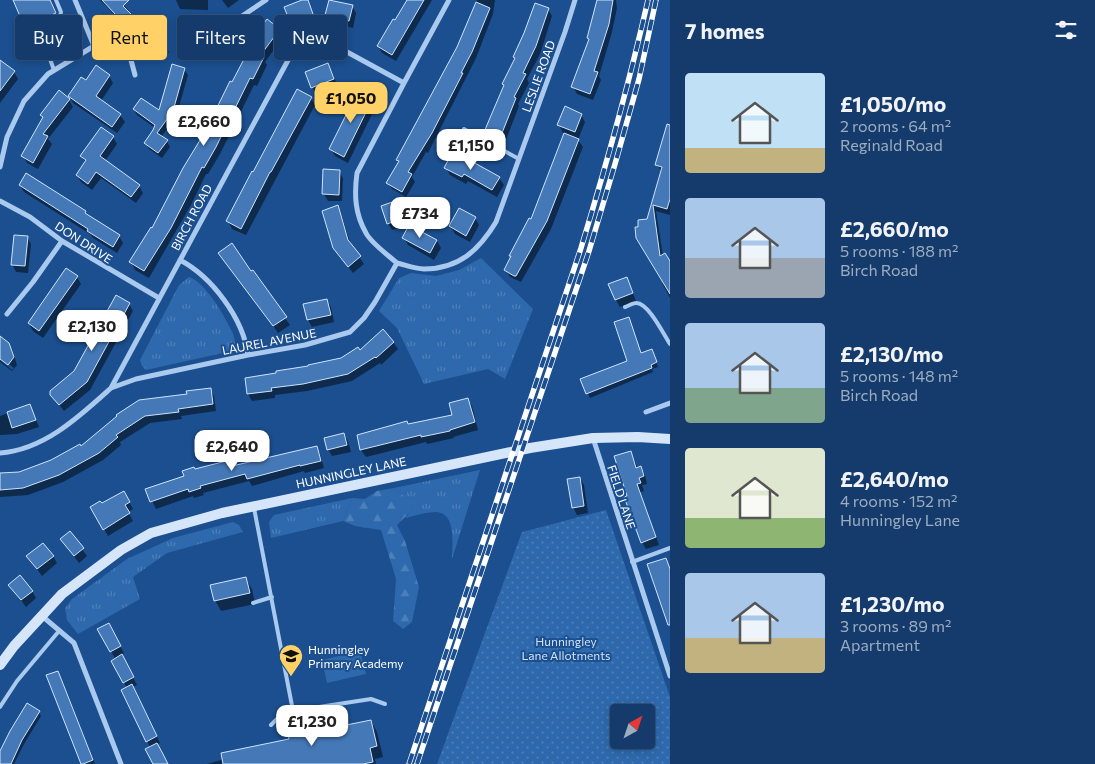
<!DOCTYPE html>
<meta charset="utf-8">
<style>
body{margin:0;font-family:Commissioner,sans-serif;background:#1d4271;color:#f1f3f6;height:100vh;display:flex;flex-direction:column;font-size:19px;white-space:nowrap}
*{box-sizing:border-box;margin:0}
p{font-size:16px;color:#9dadc1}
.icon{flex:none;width:28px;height:28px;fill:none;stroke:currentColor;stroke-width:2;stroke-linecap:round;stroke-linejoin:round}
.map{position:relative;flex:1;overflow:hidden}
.drawer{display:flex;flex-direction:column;background:#143b6b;width:425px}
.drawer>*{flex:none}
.hud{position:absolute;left:15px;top:15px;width:475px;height:45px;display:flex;gap:10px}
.needle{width:32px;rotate:40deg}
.tools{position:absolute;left:610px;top:704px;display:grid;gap:10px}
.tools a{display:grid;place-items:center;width:45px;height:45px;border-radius:5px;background:#143b6b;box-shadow:0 2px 8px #0003,0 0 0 1px #33557e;font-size:25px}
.price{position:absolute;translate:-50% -42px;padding:0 11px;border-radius:10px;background:#fff;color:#222;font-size:16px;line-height:32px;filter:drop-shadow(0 1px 2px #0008)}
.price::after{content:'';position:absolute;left:50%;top:30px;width:15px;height:11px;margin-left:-8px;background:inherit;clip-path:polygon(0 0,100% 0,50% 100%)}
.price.on{background:#ffd166;color:#111}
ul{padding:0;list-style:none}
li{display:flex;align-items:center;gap:15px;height:125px;padding:0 15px}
li span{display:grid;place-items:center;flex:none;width:140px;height:100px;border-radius:5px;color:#555}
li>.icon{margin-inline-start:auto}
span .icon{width:60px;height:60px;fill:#fffc;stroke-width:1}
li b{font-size:21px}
h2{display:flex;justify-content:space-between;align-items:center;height:60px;padding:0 15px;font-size:21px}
.chip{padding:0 18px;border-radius:5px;background:#143b6b;box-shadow:0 2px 8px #0003,0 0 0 1px #33557e;font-size:18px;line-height:45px}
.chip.on{background:#ffd166;color:#111}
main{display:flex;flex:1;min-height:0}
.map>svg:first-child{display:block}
</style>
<main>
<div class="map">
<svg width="670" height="764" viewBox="0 0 670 764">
<defs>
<pattern id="grass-tufts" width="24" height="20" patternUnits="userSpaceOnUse" patternTransform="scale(1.25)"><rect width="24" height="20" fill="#2e69ad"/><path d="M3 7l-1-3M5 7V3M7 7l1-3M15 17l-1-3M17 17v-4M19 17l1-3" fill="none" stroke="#4d80b9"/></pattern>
<pattern id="forest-firs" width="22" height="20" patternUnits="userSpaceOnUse" patternTransform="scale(1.25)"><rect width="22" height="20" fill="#2e69ad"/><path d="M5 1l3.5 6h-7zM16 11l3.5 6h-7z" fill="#4d80b9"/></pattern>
<pattern id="garden-dots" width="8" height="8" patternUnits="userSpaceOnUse" patternTransform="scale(1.25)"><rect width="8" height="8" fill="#2e69ad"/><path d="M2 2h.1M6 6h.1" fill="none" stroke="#4d80b9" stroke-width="1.8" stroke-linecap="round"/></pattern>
</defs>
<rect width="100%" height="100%" fill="#1b4f8f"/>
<path fill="url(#grass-tufts)" d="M481,258L533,309L505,379L488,369L424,384L397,328L379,311L399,278L411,273L436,276L459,270Z
M189,277C205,282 224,315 231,330C234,334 234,340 236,345L227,352L146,370L142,366L140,360L179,285Z
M480,470L452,559C452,545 457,513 436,512C426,512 414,516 405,518L415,506L394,488Z
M352,498L343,521L271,538L269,522L274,515Z
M233,522L239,525L243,532L167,553L133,577L140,599L78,634L67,620L65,608L72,599L127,559L173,538Z"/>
<path fill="url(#forest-firs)" d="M394,488L416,506L397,525L405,541L419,587L412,622L403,629L393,621L396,579L381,530L355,526L343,521L352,498L365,499L377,491Z"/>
<path fill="url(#garden-dots)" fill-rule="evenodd" d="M606,510L670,697V764H437L522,532ZM619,712H646V740H619Z"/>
<path fill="#2e69ad" d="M360,651L366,674L327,683L322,660Z"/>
<path fill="#0007" d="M14,0H50L61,25L40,34L36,28L29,31Z
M100,0H120L129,11L127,13L142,27L144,25L164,45L169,52L160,60L131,32L127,35L117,25L113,18L115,15Z
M176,0H208V10L180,9Z
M222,0H239L228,8Z
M307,0L316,21L295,29L286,8Z
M409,0H432L396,61L382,53L378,46Z
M477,0H495L493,14L476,58L428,153L426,152L412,177L415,182L406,197L392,189L388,183L399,163L398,160L458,47Z
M598,0H616L617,8L612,32L599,76L601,80L593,100L577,94L573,87L590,40Z
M352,6L356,13L353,28L331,22L327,15Z
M548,9L552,16L540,54L527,79L529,83L518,104L519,106L504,145L489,139L485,132Z
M267,21L279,30L283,37L265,62L267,65L257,86L254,85L220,154L208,174H206L191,205L149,278L135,270L131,262L153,229L233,84L255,41Z
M328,65L338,86L317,94L312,87Z
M96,67L109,76L113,83L101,101L120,115L125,122L117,133L73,103L69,96L86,81Z
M184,69L188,75L176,117L161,137L167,141L170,147L162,158L149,149L146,143L155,128L137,115L134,110L160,112Z
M0,70L14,72L18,79L0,103Z
M59,92L72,102L69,100L73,107L48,139L52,144L38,169L27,163L23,156Z
M311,98L315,105L246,235L232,229L228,221L254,173Z
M372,99L376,106L348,163L335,156L331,149Z
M581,115L585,122L578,140L583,147L551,229L521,282L510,277L506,270L512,258L511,256L532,221L565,134L563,133L559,125Z
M670,123V215L656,211L663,256L670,263V298L662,283L664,282L648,220L662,172L657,165Z
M113,137L117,144L105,161L139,186L143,193L136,203L101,178L92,190L81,182L77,175L86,163L82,157Z
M446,168L499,178L504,185L497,197L468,181L466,184L450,175Z
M339,171L343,178L342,201H328L324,194Z
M20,185L85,212L88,216L119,236L123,243L117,253L93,238L90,234L24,192Z
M395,203L404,227L392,230L388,223Z
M337,207L341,214L351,245L364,264L353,273L339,255Z
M475,218L479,225L470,242L455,234L450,226Z
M27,237L31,244L28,273L16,272L12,264Z
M404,238L437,241L441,248L434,260L408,245Z
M251,272L290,325L278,333L259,305Z
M77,277L81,284L43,338L33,331L29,324Z
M627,279L636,301L620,307L616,300Z
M327,300L331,307L334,322L312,327L308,320L305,305Z
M129,304L133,311L90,390L64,411L51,395L75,372Z
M629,318L641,354H653L658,367L652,369L653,372L590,398L582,380L628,362Z
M0,337L9,344L13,352L17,365L12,371L0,362V360L12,370L14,368L0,357Z
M393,342L398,349L381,365L380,363L352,381L307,391L275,395V398L252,401L248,394L246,379L310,367L341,359Z
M210,389L214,396L216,411L181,416L182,419L150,423L120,442L121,445L103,460L63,482L28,495L0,497V474L19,473L81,448L118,417Z
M467,399L472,406L478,430L453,437L454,438L427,444L426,442L366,457L361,450L358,436L454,416Z
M30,405L39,427L17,434L0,435V416Z
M344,434L348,441L351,452L332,456L328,449Z
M316,447L320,454L324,468L305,473L304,471L252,486L249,481L203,493L204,495L194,498L193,496L156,509L147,490L185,477L195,470L230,461L233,467Z
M631,452L638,469L641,468L645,475L647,484L642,485L644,491L640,492L659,545L646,549L642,542L628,497Z
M580,478L584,485L588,513L577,515L573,507Z
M124,492L133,509L128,512L133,521L108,536L92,508L101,505Z
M70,533L87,556L79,563L61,539Z
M53,556L57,563L42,576L28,557Z
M245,578L252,589L255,604L221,611L215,600Z
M10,585L32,591L36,598L26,607Z
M108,625L124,653L121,655L137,685L132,687L160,743L156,745L167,764H155L150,748L127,688L113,661L116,660L99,630Z
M57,672L61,679L95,764H82Z
M28,705L39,712L41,716L24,744L14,764H0V754Z
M302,718L309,730L318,732L371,721L377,732L383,757L375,759L376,764H207L291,740Z"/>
<path fill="#4478b7" stroke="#cfe3fa" d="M13,0H50L56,13L32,23L30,18L22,21Z
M102,0H129L123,6L142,25L144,23L165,44L156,54L127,25L123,29L111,17L115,14Z
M302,0H308L313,14L290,22L284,7Z
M329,0L353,5L349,21L325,15Z
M407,0H424L392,55L377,46L393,19L395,20Z
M597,0H613L609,24L594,71L598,72L590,94L571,87L589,39L587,38Z
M476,2L490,8L472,52L461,73H463L432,133L408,172L412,174L402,192L386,183L399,161L396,160L457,47Z
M535,3L549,8L536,46L523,73L526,74L514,97L516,98L500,138L484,132L504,85L502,84L515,58L513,57L524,33Z
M267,19L280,29L260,56L264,57L253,79L250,78L216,147L204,168L202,167L171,228L144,271L129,262L151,227L152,228L183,168L205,132L230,81L232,82L254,40L252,39Z
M0,60L15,71L0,91Z
M328,63L334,79L311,88L305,72Z
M172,64L185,68L173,111L157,133L168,140L158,153L144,143L153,130L155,125L133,109L141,98L159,110Z
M96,65L110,75L96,96L121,114L112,127L68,96L81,77L86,80Z
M297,89L312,97L271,172H270L241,229L226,221L252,171L253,172Z
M59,90L70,99L43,134L48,136L33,163L21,156L43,117L40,115Z
M358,91L373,98L344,157L329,149Z
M565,106L582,114L575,132L557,125Z
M667,124L670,125V199L667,209L653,205L660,256L665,253L670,261V294L636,238L635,227H638V220L647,219L662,167L655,165Z
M101,127L114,136L100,156L140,185L131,197L96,172L88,184L76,175L86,160L80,156Z
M564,133L579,139L547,221L516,276H514L504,270L511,256H509L529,218L531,219Z
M453,151L500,177L492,190L464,174L462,177L444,168Z
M323,169L340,170L339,195L322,194Z
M26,173L86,211L85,213L120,235L113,247L87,231L88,229L19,185Z
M395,201L401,219L387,224L381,206Z
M338,205L348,240L361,256L348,267L333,248L322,211Z
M459,208L476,217L466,236L449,226Z
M409,225L437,240L430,253L402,238Z
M14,235L28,236L25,266L11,265Z
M232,243L251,271L253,270L287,317L273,326L218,253Z
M66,268L78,276L39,331L28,323Z
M627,277L633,293L615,300L608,284Z
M116,295L130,303L87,382L59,405L50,395V391L74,371Z
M327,299L331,315L307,320L303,304Z
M629,317L641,353L652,349L657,362L651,365L652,368L586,394L580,379L627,361L614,322Z
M383,329L394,342L376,358L375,357L348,374L303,384L271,388L272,391L247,394L245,378L276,373V371L308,366V365L341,358L358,347L360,350Z
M0,336L9,343L14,357L8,365L0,359Z
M211,388L213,404L178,409L179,412L145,416L116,435L118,437L99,453L59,475L23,488L0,490V473L19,472L51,460L80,444L81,446L117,416L116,415L139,400L187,394L186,391Z
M468,398L475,422L450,430V431L421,437V435L360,450L357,435L407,421L408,424L452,415L449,403Z
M30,404L36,420L12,428L7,412Z
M344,433L347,445L327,450L324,438Z
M317,446L321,461L300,466V465L247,479L245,474L200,486L201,488L189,492L188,489L150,502L145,489L184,476L182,471L194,467L195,469L230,460L232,466Z
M631,451L636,468L641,466L644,476L639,478L641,483L637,484L656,537L641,543L624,497L627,496L614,456Z
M580,477L584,506L572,508L567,479Z
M124,491L130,502L125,505L130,513L103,530L90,507L100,501L102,503Z
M70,531L84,548L74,556L60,539Z
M43,543L54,556L37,569L26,556Z
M666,558L670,569V625H668L647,564Z
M20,575L33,591L21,600L8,585Z
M246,577L250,593L214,601L210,585Z
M109,623L121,646L110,652L97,629Z
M122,654L134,677L123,683L111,661Z
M58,671L93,760L83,764H81L46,675Z
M132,684L157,736L146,742L121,690Z
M27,703L40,711L22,740L11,764H0V751L10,731Z
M303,717L306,730L316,727L317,731L371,720L377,746L370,748L373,762L363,764H223L221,753L289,739L285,720Z
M157,743L163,754L168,764H153L145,749Z"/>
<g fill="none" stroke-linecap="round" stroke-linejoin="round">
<path stroke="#a9c9ee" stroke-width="4" d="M54,70L39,29L40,26L60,16L61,12L56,0
M464,129L519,159
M625,307C628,306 633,303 636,303C648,302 664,335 670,344
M254,508L293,711L371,699L385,704
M632,562L670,548
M253,603L272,597
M0,707L17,681L59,631
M271,725L280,716L293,711"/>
<path stroke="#a9c9ee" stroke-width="5" d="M75,0L94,46
M206,40L266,0
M0,167L7,137L24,101L48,74L94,46L113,47L131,60L135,75
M0,201L30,217L62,241L159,298
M180,260C212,277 243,318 248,355
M397,263C405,265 415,269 424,269C459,269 479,250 496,222L565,32L575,0
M397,263C388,255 371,243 366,233C355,214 354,195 357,173L404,83L449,0
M7,314L33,282L62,241
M111,388L136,379L248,355L305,345L350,332L364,318L375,302L397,263
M646,412L670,403
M593,438L670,676
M0,453C44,450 80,416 111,388L293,51L307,40H325L404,83
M42,616L74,643L121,764"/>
<path stroke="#d6e6fa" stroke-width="10" d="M0,665L14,646L62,594L121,550L151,533L222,513L530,448L593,438L638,437L670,439"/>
<g stroke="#fff" stroke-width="5.5">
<path id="rail" d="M409,764L581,248C606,166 629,84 648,0
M417,764L589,251L615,164L639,79L656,0"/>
</g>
<use href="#rail" stroke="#1b4f8f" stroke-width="4" stroke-dasharray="11" stroke-linecap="butt"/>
</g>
<defs>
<g id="school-pin" transform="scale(1.25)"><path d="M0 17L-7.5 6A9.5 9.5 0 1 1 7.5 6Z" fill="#ffd166" stroke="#1b4f8f"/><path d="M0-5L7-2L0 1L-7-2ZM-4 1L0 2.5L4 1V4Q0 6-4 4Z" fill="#111"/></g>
</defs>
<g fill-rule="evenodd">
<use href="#school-pin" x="291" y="656"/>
</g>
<g text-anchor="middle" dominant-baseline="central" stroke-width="4" stroke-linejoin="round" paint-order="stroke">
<g font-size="12" fill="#fff" stroke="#1b4f8f">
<text transform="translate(538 76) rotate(-70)">LESLIE ROAD</text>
<text transform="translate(191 217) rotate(-62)">BIRCH ROAD</text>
<text transform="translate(84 242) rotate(33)">DON DRIVE</text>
<text transform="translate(269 341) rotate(-11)">LAUREL AVENUE</text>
<text transform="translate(351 472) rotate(-12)">HUNNINGLEY LANE</text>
<text transform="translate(622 497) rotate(72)">FIELD LANE</text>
</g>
<g font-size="12" fill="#cfe3fa" stroke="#1b4f8f">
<text x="566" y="641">Hunningley<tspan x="566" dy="14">Lane Allotments</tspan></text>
</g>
<g font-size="12" fill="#fff" stroke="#1b4f8f" text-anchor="start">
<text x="308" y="649">Hunningley<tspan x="308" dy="14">Primary Academy</tspan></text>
</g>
</g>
</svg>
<div class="tools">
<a><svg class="needle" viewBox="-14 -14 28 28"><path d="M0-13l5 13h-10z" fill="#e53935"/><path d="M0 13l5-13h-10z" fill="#9dadc1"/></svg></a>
</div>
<b class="price on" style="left:351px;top:124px">£1,050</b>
<b class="price" style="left:204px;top:147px">£2,660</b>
<b class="price" style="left:471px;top:171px">£1,150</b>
<b class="price" style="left:420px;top:239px">£734</b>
<b class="price" style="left:92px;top:352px">£2,130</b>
<b class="price" style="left:232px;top:472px">£2,640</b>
<b class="price" style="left:312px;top:747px">£1,230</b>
<div class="hud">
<a class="chip">Buy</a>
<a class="chip on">Rent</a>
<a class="chip">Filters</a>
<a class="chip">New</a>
</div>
</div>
<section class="drawer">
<h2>7 homes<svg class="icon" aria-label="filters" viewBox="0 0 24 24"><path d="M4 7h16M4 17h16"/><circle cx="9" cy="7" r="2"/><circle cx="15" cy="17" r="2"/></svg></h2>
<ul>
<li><span style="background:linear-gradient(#bfe0f5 75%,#c2b280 0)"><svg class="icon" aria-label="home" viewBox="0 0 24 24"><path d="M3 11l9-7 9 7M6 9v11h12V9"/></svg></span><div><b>£1,050/mo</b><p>2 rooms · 64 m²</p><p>Reginald Road</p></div></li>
<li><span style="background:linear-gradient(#a9c7e8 60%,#9aa5b1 0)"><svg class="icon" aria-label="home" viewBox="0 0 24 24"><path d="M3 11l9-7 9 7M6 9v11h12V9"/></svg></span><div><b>£2,660/mo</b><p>5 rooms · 188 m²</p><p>Birch Road</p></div></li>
<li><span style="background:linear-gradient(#a9c7e8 65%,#7fa58c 0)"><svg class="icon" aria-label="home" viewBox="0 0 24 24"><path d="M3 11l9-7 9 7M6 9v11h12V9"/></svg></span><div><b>£2,130/mo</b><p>5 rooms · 148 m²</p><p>Birch Road</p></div></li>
<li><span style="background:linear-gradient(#dfe7d0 70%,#8fb573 0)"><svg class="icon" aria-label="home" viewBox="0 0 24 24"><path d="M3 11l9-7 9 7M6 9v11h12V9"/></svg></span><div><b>£2,640/mo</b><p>4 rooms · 152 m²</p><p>Hunningley Lane</p></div></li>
<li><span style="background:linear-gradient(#a9c7e8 65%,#c2b280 0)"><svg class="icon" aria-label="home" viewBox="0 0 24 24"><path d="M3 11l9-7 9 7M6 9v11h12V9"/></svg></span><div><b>£1,230/mo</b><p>3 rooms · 89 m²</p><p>Apartment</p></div></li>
</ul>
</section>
</main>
